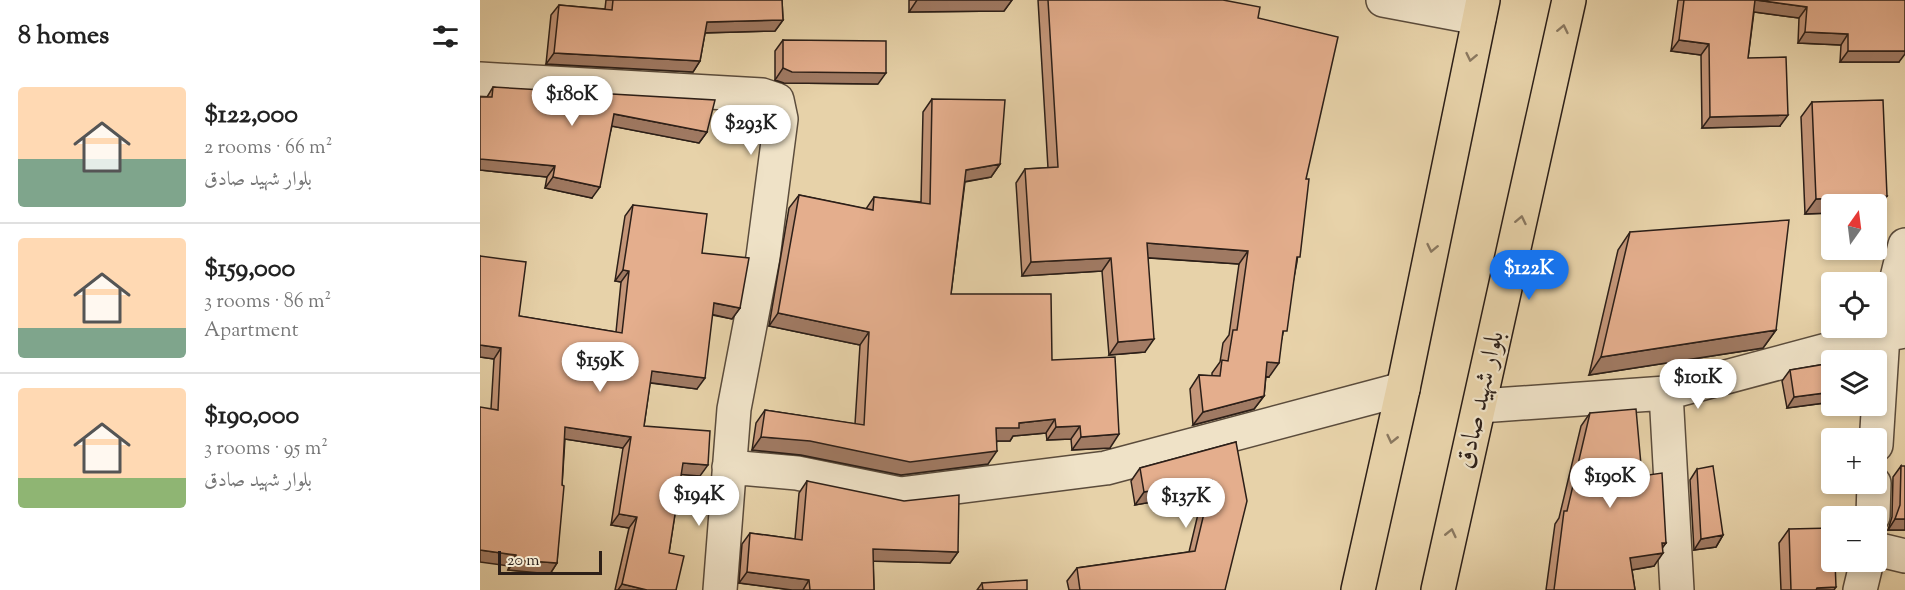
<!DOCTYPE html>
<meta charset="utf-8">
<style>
body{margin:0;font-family:"Sorts Mill Goudy",Amiri,serif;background:#f2f2f2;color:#222;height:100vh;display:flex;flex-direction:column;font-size:22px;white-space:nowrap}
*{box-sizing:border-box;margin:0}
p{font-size:20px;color:#767676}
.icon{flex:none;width:33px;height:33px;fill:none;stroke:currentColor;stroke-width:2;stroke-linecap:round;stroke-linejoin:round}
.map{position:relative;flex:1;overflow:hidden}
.sheet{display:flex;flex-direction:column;background:#fff;width:480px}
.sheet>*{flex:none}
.needle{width:39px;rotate:14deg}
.buttons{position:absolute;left:1341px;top:194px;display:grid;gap:12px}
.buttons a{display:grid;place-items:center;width:66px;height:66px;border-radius:6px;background:#fff;box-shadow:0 3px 9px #0003;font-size:30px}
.scale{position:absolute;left:18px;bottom:15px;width:104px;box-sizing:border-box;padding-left:6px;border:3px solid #2c1f18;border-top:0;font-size:16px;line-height:21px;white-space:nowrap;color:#2c1f18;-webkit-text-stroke:4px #efe2c7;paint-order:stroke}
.price{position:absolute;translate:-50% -51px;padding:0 14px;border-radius:21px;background:#fff;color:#222;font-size:20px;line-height:39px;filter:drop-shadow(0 2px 3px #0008)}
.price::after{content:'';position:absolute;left:50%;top:36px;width:18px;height:14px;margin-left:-9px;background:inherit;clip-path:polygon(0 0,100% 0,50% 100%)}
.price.current{background:#1a73e8;color:#fff}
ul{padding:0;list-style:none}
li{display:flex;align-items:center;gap:18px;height:150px;padding:0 18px}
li+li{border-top:2px solid #e0e0e0}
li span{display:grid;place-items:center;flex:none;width:168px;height:120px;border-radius:6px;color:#555}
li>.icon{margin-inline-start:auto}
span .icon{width:72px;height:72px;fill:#fffc;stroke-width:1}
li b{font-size:26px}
h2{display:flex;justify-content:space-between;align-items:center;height:72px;padding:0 18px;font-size:26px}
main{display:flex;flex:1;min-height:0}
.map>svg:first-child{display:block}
</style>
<main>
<section class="sheet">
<h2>8 homes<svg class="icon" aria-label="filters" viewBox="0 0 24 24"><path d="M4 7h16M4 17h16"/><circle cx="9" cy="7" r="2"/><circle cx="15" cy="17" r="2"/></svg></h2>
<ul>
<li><span style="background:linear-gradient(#ffd9b3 60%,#7fa58c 0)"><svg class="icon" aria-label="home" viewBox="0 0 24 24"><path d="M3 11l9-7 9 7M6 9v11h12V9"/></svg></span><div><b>$122,000</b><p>2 rooms · 66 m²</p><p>بلوار شهید صادق</p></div></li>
<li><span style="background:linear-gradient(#ffd9b3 75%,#7fa58c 0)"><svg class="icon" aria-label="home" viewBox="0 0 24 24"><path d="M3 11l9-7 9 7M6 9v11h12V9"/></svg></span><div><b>$159,000</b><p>3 rooms · 86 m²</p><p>Apartment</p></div></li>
<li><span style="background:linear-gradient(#ffd9b3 75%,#8fb573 0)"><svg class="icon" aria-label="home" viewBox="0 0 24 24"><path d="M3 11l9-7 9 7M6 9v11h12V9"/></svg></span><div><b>$190,000</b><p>3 rooms · 95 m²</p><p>بلوار شهید صادق</p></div></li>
</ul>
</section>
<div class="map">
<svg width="1425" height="590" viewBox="0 0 1425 590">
<rect width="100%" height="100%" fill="#e7d2a9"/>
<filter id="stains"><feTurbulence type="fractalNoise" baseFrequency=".00333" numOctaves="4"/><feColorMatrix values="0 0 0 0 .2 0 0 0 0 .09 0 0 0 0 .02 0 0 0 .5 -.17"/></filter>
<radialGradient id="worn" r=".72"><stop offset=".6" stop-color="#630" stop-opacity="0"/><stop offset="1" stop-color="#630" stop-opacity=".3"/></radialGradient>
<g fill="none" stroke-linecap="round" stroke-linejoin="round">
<g stroke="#5b4c3c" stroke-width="36">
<path id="minor" d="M903,0L999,18
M0,79L282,95L297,100L301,119L283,257L254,409L240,590
M1186,393L1197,590
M1000,406L1186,393L1403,335L1425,331
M1396,445L1403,335L1425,245
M249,467L317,473L420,494L626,468L923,389
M1393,516L1394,483
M1396,549L1425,556
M1380,590L1387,561"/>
</g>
<g stroke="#2c1f18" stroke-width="36">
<path id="major" d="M878,590L923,389L1003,0
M958,590L1089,0"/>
</g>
<use href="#minor" stroke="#efe2c7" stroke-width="33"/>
<use href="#major" stroke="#e7d2a9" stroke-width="33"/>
</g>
<path fill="#c49679" stroke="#2c1f18" stroke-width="1.5" d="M126,0H302L303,20L295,31L225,33L220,61L213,72L66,64L71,15L79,5L125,9Z
M429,0H532L524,11L429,12Z
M558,0H743L778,18L826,179L817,262L802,338L789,377L786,376L784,396L774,409L713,425L710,389L719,375L732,376V373L740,362L743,343L749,335L759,264L668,258L665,352L629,355L622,271L542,276L536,183L545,169L568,168Z
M1198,0H1425L1419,62H1360L1361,45L1318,43L1319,18L1274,12L1268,58L1300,126L1222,128L1221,55L1191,51Z
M303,40L398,84L304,83L295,80V51Z
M13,87L227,132L219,143L132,126L112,198L65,188L67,177L0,170L7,97Z
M452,99L520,164L511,177L485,182L471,294L572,360L630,448L592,450L591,439L567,440L566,433L533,436L530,441H517L508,464L421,475L321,455L272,450L276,423L285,410L375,424L380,345L289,326L309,208L319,195L386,209L394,197L441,202L443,112Z
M1332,102L1407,196L1396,211V204H1352V213L1325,214L1321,117Z
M153,205L222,253L260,308L252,319L232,315L217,389L170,383L164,426L220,476L201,474L189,553L196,590H135L149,528L131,525L143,448L85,439L77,563L70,574L28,570L29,566L11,409L14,359L0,357V256L39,316L136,332L141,282L135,281L145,216Z
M1150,232L1296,330L1283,348L1109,375L1138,250Z
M1352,363V402L1307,408L1302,381L1310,370Z
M1110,413L1162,476L1186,543L1182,547L1174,566L1152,570L1155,590H1066L1075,524L1079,518L1101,426Z
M756,442L745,590H589L587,581L597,568L709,552L723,493L655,505L651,481L660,468Z
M1421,466L1425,530H1408L1412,517L1413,477Z
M1217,469L1243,535L1236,547L1214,550L1210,480Z
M327,481L478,552L470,563L393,561L394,590H312L259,583L262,544L270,533L315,539L319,493Z
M1309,529L1354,590H1301L1299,543Z
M502,583L547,590H497Z"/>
<path fill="#a07a63" stroke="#2c1f18" stroke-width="1.5" d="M437,0H532L524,11L429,12Z
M1275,0L1327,7L1319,18L1267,11Z
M303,20L295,31L219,33L227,22Z
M1325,32L1368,34L1361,45L1318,43Z
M1199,40L1229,44L1221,55L1191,51Z
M1368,51H1425V54L1419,62H1360Z
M74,53L220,61L213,72L66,64Z
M303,68L406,73L398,84L304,83L295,80Z
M134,114L227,132L219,143L126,125Z
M1308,115L1300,126L1222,128L1230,117Z
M0,159H10L75,166L67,177L0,170Z
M520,164L511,177L477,183L486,170Z
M73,177L120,187L112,198L65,188Z
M1407,196L1396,211V204H1352V213L1325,214L1336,199Z
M667,243L768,251L759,264L658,257Z
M631,258L622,271L542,276L551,262Z
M143,270L149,271L141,282L135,281Z
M234,303L260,308L252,319L226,313Z
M298,313L389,332L380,345L289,326Z
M1296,330L1283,348L1109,375L1121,357Z
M674,339L665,352L629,355L638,342Z
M0,345L21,348L14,359L0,357Z
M787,362L799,363L789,377L778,375Z
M172,371L225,378L217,389L165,382Z
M1352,392V402L1307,408L1314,397Z
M784,396L774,409L713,425L723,412Z
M575,419L566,433L533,436L530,441H507L516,428L539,423Z
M600,426L591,439L567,440L576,427Z
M85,427L151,437L143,448L78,438Z
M639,434L630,448L592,450L601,437Z
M281,437L517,451L508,464L421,475L321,455L272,450Z
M203,463L228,465L220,476L195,474Z
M732,480L723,493L655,505L664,492Z
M139,514L157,517L149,528L131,525Z
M1415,519H1425V530H1408Z
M1243,535L1236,547L1214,550L1221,539Z
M1182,543H1186L1178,554L1183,553L1174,566L1140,572L1150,558Z
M393,549L478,552L470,563L385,561Z
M0,550L36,555L29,566L0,562Z
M36,560L77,563L70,574L28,570Z
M267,572L329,580L323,590H312L259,583Z
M142,584L167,590H138Z
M1356,587L1354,590H1335L1337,588Z"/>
<path fill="#e4ae8d" stroke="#2c1f18" stroke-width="1.5" d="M133,0H302L303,20L227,22L220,61L74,53L79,5L132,10Z
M568,0H743L780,7L778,18L858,37L826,179H829L820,257H817L807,331H803L799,363L787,362L784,396L723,412L719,375L740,376L742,360L748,361L753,330H757L768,251L667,243L674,339L638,342L631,258L551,262L545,169L578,167Z
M1204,0H1275L1268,58L1306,57L1308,115L1230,117L1229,44L1199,40Z
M1277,0H1425V51H1368V34L1325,32L1327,7Z
M303,40L406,41V73L312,72L303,68Z
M13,87L235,100L227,132L134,114L120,187L73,177L75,166L0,159V97H12Z
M452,99L525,100L520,164L486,170L471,294H571L572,360L635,357L639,434L601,437L600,426L576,427L575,419L539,423V428H516L517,451L430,462L330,441L281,437L285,410L384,425L389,332L298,313L319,195L393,210L394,197L450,204Z
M1403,100L1407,196L1336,199L1332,102Z
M153,205L227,214L222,253L269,258L260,308L234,303L225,378L172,371L164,426L230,431L228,465L203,463L189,553L204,556L196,590H167L142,584L157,517L139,514L151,437L85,427L82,485L84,486L77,563L36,560V555L0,550V407L18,410L21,348L0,345V256L46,262L39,316L142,333L149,271L143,270Z
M1309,220L1296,330L1121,357L1150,232Z
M1352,363V392L1314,397L1310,370Z
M1156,409L1162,476L1182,473L1186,543H1182L1183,553L1150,558L1155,590H1074L1084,511H1087L1110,413Z
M756,442L767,501L745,590H600L597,568L715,551L732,480L664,492L660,468Z
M1233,466L1243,535L1221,539L1217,469Z
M1421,466H1425V519H1415L1420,505Z
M327,481L424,501L479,495L478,552L393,549L394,590H330L329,580L267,572L270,533L322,540Z
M1352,528V561H1355L1356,587L1337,588L1336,590H1311L1309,529Z
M547,580V590H503L502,583Z"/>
<defs><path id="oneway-chevron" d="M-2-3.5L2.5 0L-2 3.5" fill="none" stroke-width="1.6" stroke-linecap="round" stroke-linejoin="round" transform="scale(1.5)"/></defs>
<g stroke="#8a7860">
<use href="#oneway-chevron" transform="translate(1083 29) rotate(-78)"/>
<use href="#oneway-chevron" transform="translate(991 57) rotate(102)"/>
<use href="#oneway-chevron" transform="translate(1041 220) rotate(-78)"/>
<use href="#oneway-chevron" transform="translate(952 248) rotate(102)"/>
<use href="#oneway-chevron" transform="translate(912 439) rotate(103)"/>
<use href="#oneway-chevron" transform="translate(971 533) rotate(-77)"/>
</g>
<g text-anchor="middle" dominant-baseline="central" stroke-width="4.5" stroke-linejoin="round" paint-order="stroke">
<g font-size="26" fill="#2c1f18" stroke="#efe2c7">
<text transform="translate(1001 400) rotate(-77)">بلوار شهید صادق</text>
</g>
</g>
<rect width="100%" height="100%" filter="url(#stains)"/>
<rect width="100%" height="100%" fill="url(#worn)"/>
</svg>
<div class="buttons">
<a><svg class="needle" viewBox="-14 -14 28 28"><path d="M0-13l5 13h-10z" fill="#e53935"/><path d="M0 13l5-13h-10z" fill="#767676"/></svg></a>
<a><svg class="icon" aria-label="locate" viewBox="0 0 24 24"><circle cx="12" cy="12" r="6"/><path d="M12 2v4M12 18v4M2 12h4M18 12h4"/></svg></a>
<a><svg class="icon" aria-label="layers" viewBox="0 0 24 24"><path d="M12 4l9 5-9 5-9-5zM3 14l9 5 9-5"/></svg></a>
<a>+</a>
<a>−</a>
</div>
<div class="scale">20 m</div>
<b class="price" style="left:92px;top:127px">$180K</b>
<b class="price" style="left:271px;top:156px">$293K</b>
<b class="price current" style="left:1049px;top:301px">$122K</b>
<b class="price" style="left:120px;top:393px">$159K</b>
<b class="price" style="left:1218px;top:410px">$101K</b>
<b class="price" style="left:1130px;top:509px">$190K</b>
<b class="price" style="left:219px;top:527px">$194K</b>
<b class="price" style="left:706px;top:529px">$137K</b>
</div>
</main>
